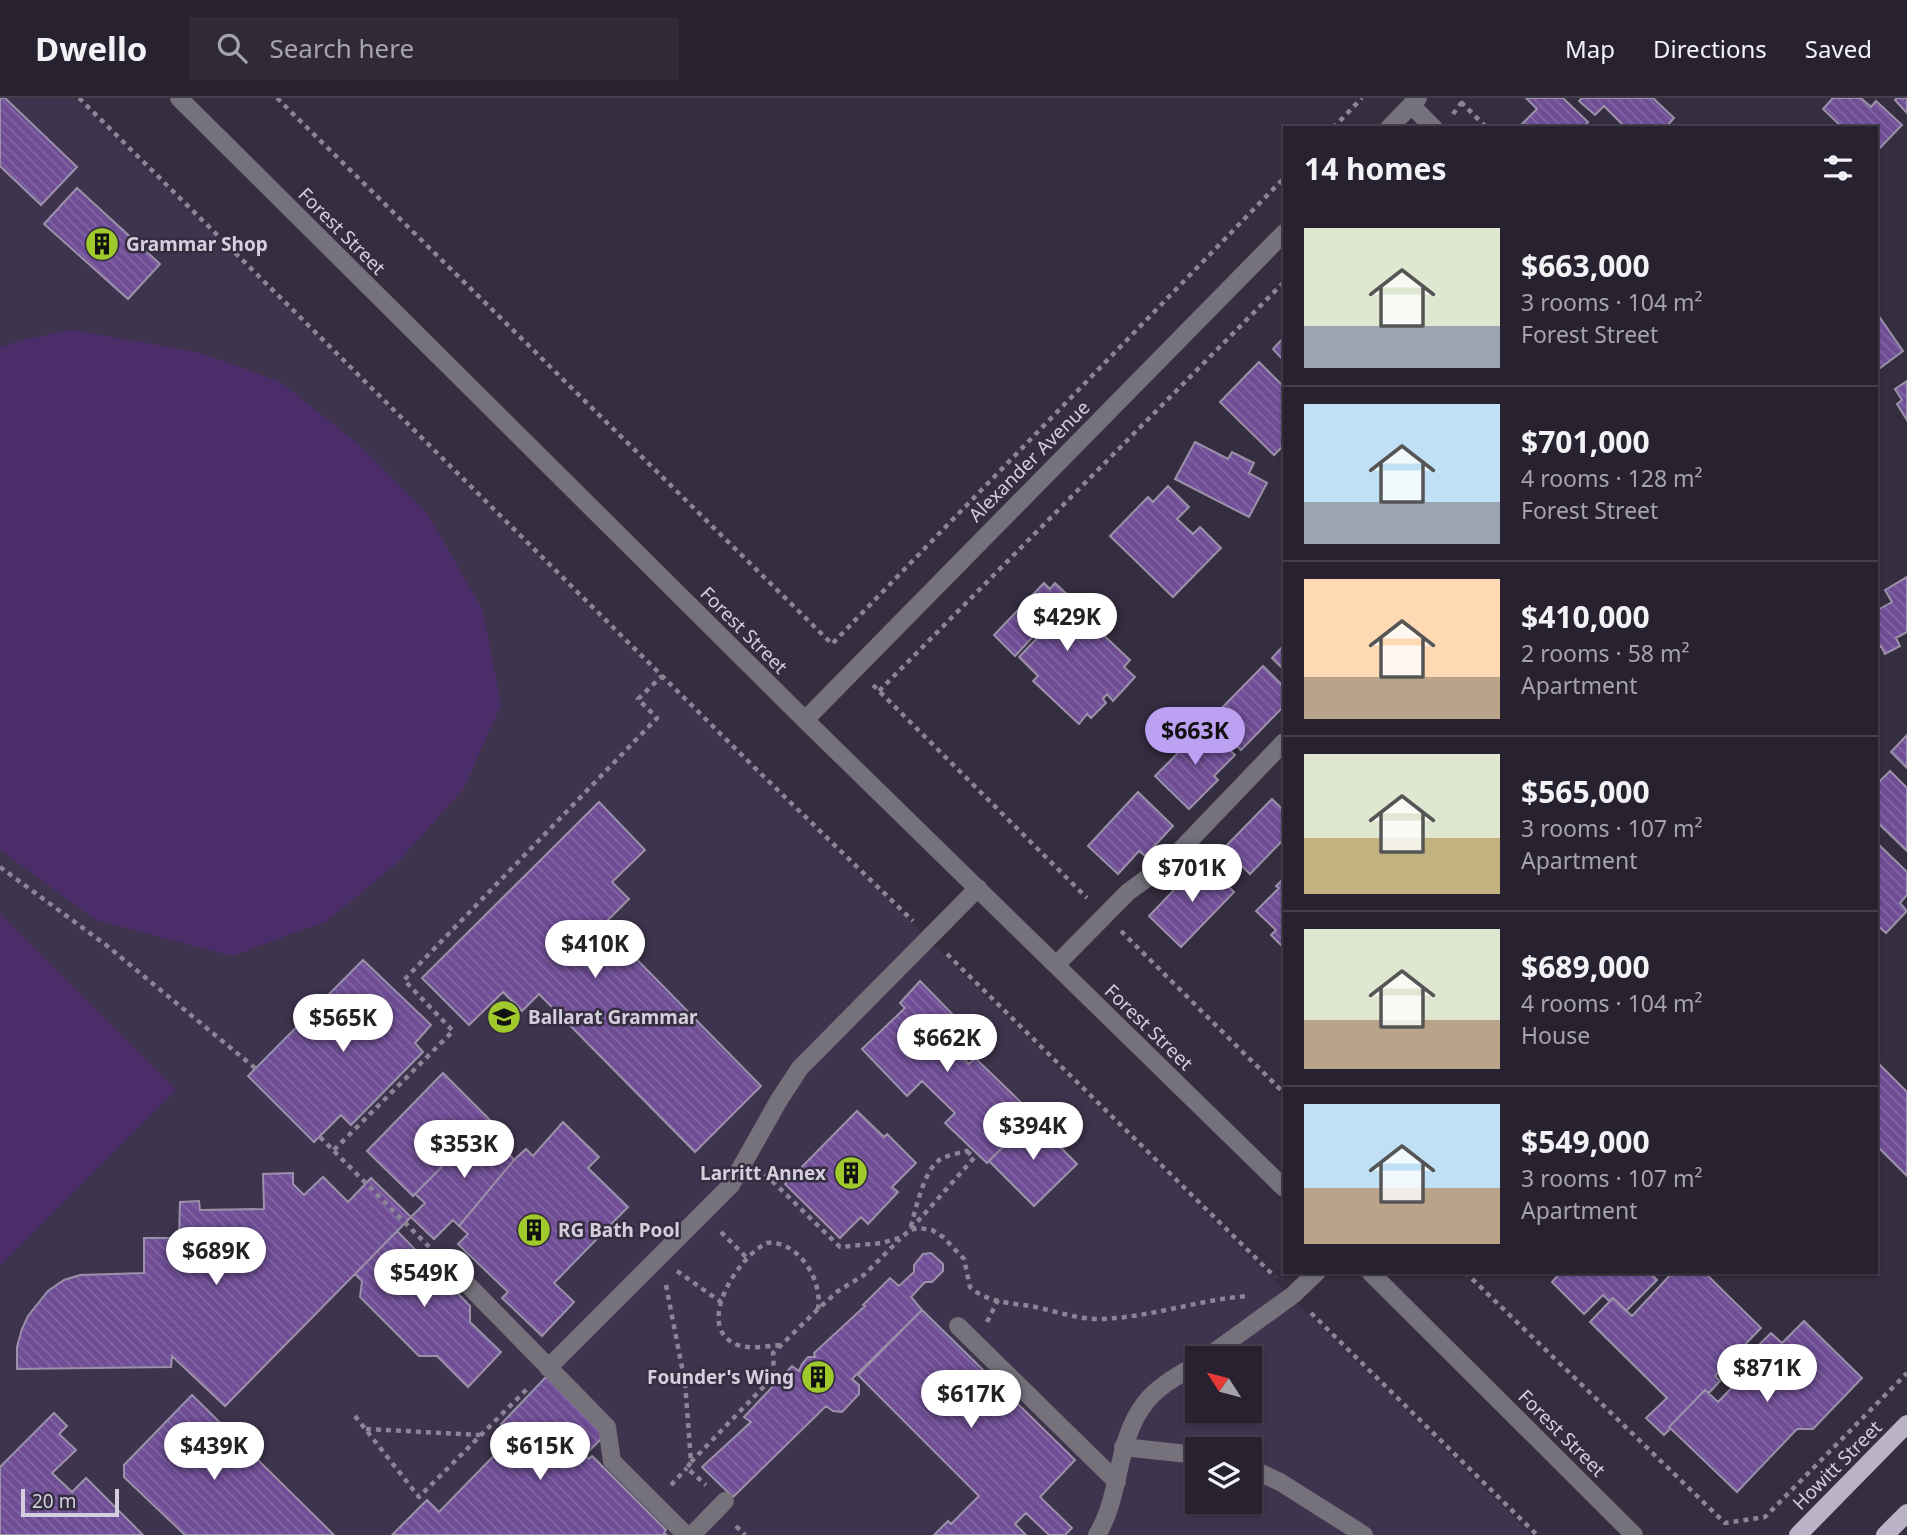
<!DOCTYPE html>
<meta charset="utf-8">
<style>
body{margin:0;font-family:"Noto Sans",sans-serif;background:#302a38;color:#f1f3f6;height:100vh;display:flex;flex-direction:column;font-size:26px;white-space:nowrap}
*{box-sizing:border-box;margin:0}
p{font-size:23px;color:#a5a4ab}
.icon{flex:none;width:38px;height:38px;fill:none;stroke:currentColor;stroke-width:2;stroke-linecap:round;stroke-linejoin:round}
.map{position:relative;flex:1;overflow:hidden}
.side{position:absolute;left:1283px;top:28px;width:595px;height:1148px;display:flex;flex-direction:column;background:#282230;border-radius:0px;box-shadow:0 2px 5px #0004,0 0 0 2px #443f4c}
.side>*{flex:none}
.needle{width:46px;rotate:306deg}
.buttons{position:absolute;left:1185px;top:1248px;display:grid;gap:14px}
.buttons a{display:grid;place-items:center;width:77px;height:77px;border-radius:0px;background:#282230;box-shadow:0 2px 5px #0004,0 0 0 2px #443f4c;font-size:35px}
.scale{position:absolute;left:21px;bottom:18px;width:98px;box-sizing:border-box;padding-left:7px;border:4px solid #d4cfdc;border-top:0;font-size:19px;line-height:24px;white-space:nowrap;color:#d4cfdc;-webkit-text-stroke:5px #352d40;paint-order:stroke}
.price{position:absolute;translate:-50% -60px;padding:0 16px;border-radius:24px;background:#fff;color:#222;font-size:23px;line-height:46px;filter:drop-shadow(0 2px 4px #0008)}
.price::after{content:'';position:absolute;left:50%;top:42px;width:21px;height:16px;margin-left:-10px;background:inherit;clip-path:polygon(0 0,100% 0,50% 100%)}
.price.active{background:#bca0f2;color:#111}
ul{padding:0;list-style:none}
li{display:flex;align-items:center;gap:21px;height:175px;padding:0 21px}
li+li{border-top:2px solid #443f4c}
li span{display:grid;place-items:center;flex:none;width:196px;height:140px;border-radius:0px;color:#555}
li>.icon{margin-inline-start:auto}
span .icon{width:84px;height:84px;fill:#fffc;stroke-width:1}
li b{font-size:30px}
h2{display:flex;justify-content:space-between;align-items:center;height:84px;padding:0 21px;font-size:30px}
header{display:flex;align-items:center;gap:42px;box-sizing:border-box;height:98px;padding:0 35px;background:#282230;border-bottom:2px solid #443f4c}
header strong{font-size:33px}
nav{display:flex;gap:38px;margin-inline-start:auto;font-size:24px}
.search{width:490px;height:63px;background:#302a38;display:flex;align-items:center;gap:18px;box-sizing:border-box;padding:0 24px;border-radius:0px;color:#a5a4ab;font-size:26px}
.map>svg:first-child{display:block}
</style>
<header>
<strong>Dwello</strong>
<div class="search"><svg class="icon" aria-label="search" viewBox="0 0 24 24"><circle cx="10" cy="10" r="6"/><path d="M15 15l6 6"/></svg>Search here</div>
<nav><a>Map</a><a>Directions</a><a>Saved</a></nav>
</header>
<div class="map">
<svg width="1907" height="1437" viewBox="0 0 1907 1437">
<defs>
<pattern id="building-back-hatch" width="6" height="6" patternUnits="userSpaceOnUse" patternTransform="scale(1.75)"><rect width="6" height="6" fill="#6f4e96"/><path d="M-1 5l2 2M0 0l6 6M5-1l2 2" fill="none" stroke="#8366a4"/></pattern>
</defs>
<rect width="100%" height="100%" fill="#352d40"/>
<path fill="#3f344e" fill-rule="evenodd" d="M0,0H75L1532,1437H0ZM1197,1260H1250V1312H1197ZM1197,1351H1250V1404H1197Z"/>
<path fill="#4a2d69" d="M71,232L198,254L280,284L364,351L427,415L483,513L501,607L464,690L398,764L327,823L232,858L96,822L0,752V249L23,242Z
M0,815L176,992L0,1167Z"/>
<path fill="url(#building-back-hatch)" stroke="#9b91a9" stroke-width="2" d="M0,0H5L77,69L41,107L0,68Z
M1526,0H1563L1588,24L1583,30H1518L1537,11Z
M1582,0H1653L1674,20L1665,30H1626L1604,8L1595,17L1579,3Z
M1833,0H1861L1871,9L1876,3L1902,27L1876,54V30H1843L1823,11Z
M1897,0H1907V15L1895,2Z
M77,90L160,166L128,201L44,126Z
M1876,214L1903,253L1876,273Z
M1284,239V263L1273,251Z
M1259,264L1284,289V347L1274,357L1220,304Z
M1907,283V322L1897,306L1902,302L1895,291Z
M1195,344L1228,361L1232,354L1254,365L1249,375L1267,385L1249,419L1175,381Z
M1168,388L1189,409L1177,421L1193,436L1200,429L1221,450L1173,499L1110,438L1148,399L1153,404Z
M1907,479V534L1896,540L1900,548L1885,556L1881,548L1876,551V513L1892,504L1885,492Z
M1044,485L1050,491L1055,485L1097,525L1095,529L1130,562L1124,569L1135,579L1113,603L1107,596L1103,601L1106,605L1091,620L1087,616L1079,626L1033,583L1038,578L1019,559L1041,536L1038,533L1015,558L994,537Z
M1284,547V572L1272,560Z
M1263,568L1284,589V608L1241,652L1210,622Z
M1205,628L1235,657L1214,678L1218,682L1189,711L1155,678Z
M1907,637V670L1891,654Z
M1890,673L1907,690V753L1876,723V687Z
M1138,694L1173,728L1145,758L1139,753L1118,776L1088,748Z
M1272,701L1284,713V741L1250,776L1224,750Z
M599,704L645,752L612,784L629,801L603,827L761,988L695,1054L539,896L522,913L503,894L469,927L422,880Z
M1876,744L1907,774V797L1900,805L1907,813L1886,835L1876,826Z
M1202,763L1234,794L1181,849L1149,818Z
M1284,780V847L1283,849L1271,837L1276,832L1256,813L1279,790L1276,788Z
M363,862L431,927L415,945L423,954L351,1027L341,1017L314,1044L248,978Z
M920,883L963,927L946,945L949,947L941,955L947,962L956,953L969,966L975,960L1031,1014L1028,1018L1031,1021L987,1065L945,1025L955,1015L922,983L907,998L862,951L905,910L900,905Z
M1876,963L1907,994V1078L1876,1047Z
M443,975L489,1021L413,1098L367,1053Z
M857,1013L884,1039L887,1036L916,1065L892,1089L898,1094L868,1126L861,1119L840,1140L785,1086Z
M1032,1020L1077,1066L1034,1108L989,1063Z
M489,1021L513,1043L505,1051L514,1062L459,1128L453,1122L434,1141L411,1119L425,1105L415,1096Z
M563,1024L599,1059L588,1070L628,1109L554,1185L574,1204L542,1238L502,1200L508,1194L458,1146L468,1136L459,1128L514,1062L526,1051L533,1058Z
M293,1075V1086L304,1097L323,1079L348,1104L371,1080L411,1119L225,1308L172,1258L171,1269L17,1271V1249L22,1231L28,1218L48,1193L64,1182L80,1177L144,1175V1140H179L180,1104L199,1103L200,1112L264,1111L263,1076Z
M397,1133L470,1208V1224L501,1254L468,1289L437,1258H419L360,1199L362,1183L355,1176Z
M931,1155L943,1166V1173L932,1184H925L911,1199L922,1212L852,1281L859,1287V1296L842,1314L833,1313L826,1308L733,1399L702,1369L751,1324L744,1319L792,1268L799,1273L802,1266L808,1259H815L814,1255L865,1208L863,1207L890,1180L899,1188L914,1174V1167L923,1156Z
M1561,1174H1649L1657,1182L1626,1213L1613,1200L1609,1203L1603,1197L1584,1216L1552,1184Z
M1673,1174H1704L1761,1230L1715,1278L1720,1283L1709,1295L1705,1292L1669,1329L1670,1331L1664,1337L1646,1320L1667,1300L1590,1224L1613,1200L1632,1218Z
M922,1212L1075,1362L1040,1399L1072,1430L1065,1437H1049L1026,1415L1015,1426L1026,1437H934L948,1423L951,1426L979,1398L858,1277Z
M1804,1223L1862,1280L1813,1331H1797L1737,1394L1669,1329L1705,1292L1718,1304L1742,1279V1263L1771,1235L1782,1245Z
M547,1278L605,1337L585,1357L589,1361L592,1358L666,1432L664,1435L667,1437H392L427,1402L439,1414L513,1338L501,1326Z
M192,1297L334,1437H185L124,1379V1367Z
M54,1315L67,1328L59,1336L76,1352L52,1375L72,1394L86,1380L143,1437H0V1369Z"/>
<g fill="none" stroke-linecap="round" stroke-linejoin="round">
<path stroke="#8b8595" stroke-width="4.5" stroke-dasharray="5 5" stroke-linecap="butt" d="M79,0L757,672L913,823
M277,0L832,546L1284,80
M1461,4L1487,30
M1453,16L1465,0
M1333,30L1362,0
M873,587L1087,800
M879,593L1284,184
M0,769L106,847L255,970
M1121,833L1284,995
M947,856L1275,1179
M320,1039L449,1169
M334,1052L453,933L404,882L657,620L638,601L662,578
M967,1053L974,1060L910,1132C915,1114 924,1070 941,1061C948,1057 959,1055 967,1053Z
M765,1076L840,1149L882,1145L902,1139L910,1132L919,1130L932,1132L943,1139L964,1161L970,1189C986,1204 1010,1205 1030,1208C1053,1212 1075,1221 1098,1221C1149,1220 1197,1202 1247,1198
M721,1134L747,1160
M677,1173L721,1204
M1465,1174L1725,1425L1765,1419L1907,1275
M666,1187L685,1285L691,1364L687,1370L706,1387
M1311,1215L1537,1437
M987,1224L998,1202
M780,1247C768,1248 753,1251 741,1248C690,1233 738,1158 767,1145C798,1142 823,1182 818,1211
M355,1318L419,1399L530,1288
M366,1331L480,1337
M691,1364L774,1278L773,1255L817,1212L838,1193L864,1177L900,1141
M671,1387L687,1370
M736,1428L745,1437"/>
<path stroke="#76727c" stroke-width="18" d="M179,0L805,622L1284,1090
M1411,7L1434,30
M1389,30L1418,0
M805,622L1284,135
M1056,867L1128,794L1168,765L1284,644
M1370,1174L1634,1437
M465,1184L607,1329L612,1363L686,1437
M958,1228L1117,1384
M1206,1260L1293,1197L1317,1174
M548,1270L731,1087L779,1002L800,970L978,790
M1123,1349L1197,1357
M1250,1370L1280,1384L1364,1437
M692,1437L725,1403
M1097,1437C1122,1396 1115,1344 1145,1305C1158,1288 1179,1277 1197,1266"/>
<path stroke="#bbb2c7" stroke-width="18" d="M1798,1437L1907,1326
M1885,1437L1907,1415"/>
</g>
<defs>
<g id="building-disc" transform="scale(1.75)"><circle r="9.5" fill="#a0c92b" stroke="#352d40"/><path d="M-4-6H4V6H1V3H-1V6H-4ZM-2.5-4.3h1.7v1.8h-1.7ZM.8-4.3h1.7v1.8H.8ZM-2.5-1h1.7V.8h-1.7ZM.8-1h1.7V.8H.8Z" fill="#111"/></g>
<g id="school-disc" transform="scale(1.75)"><circle r="9.5" fill="#a0c92b" stroke="#352d40"/><path d="M0-5L7-2L0 1L-7-2ZM-4 1L0 2.5L4 1V4Q0 6-4 4Z" fill="#111"/></g>
</defs>
<g fill-rule="evenodd">
<use href="#building-disc" x="102" y="146"/>
<use href="#school-disc" x="504" y="919"/>
<use href="#building-disc" x="851" y="1075"/>
<use href="#building-disc" x="534" y="1132"/>
<use href="#building-disc" x="818" y="1279"/>
</g>
<g text-anchor="middle" dominant-baseline="central" stroke-width="5" stroke-linejoin="round" paint-order="stroke">
<g font-size="19" fill="#d4cfdc" stroke="#352d40">
<text transform="translate(342 133) rotate(45)">Forest Street</text>
<text transform="translate(1029 363) rotate(-45)">Alexander Avenue</text>
<text transform="translate(744 532) rotate(45)">Forest Street</text>
<text transform="translate(1149 929) rotate(44)">Forest Street</text>
<text transform="translate(1562 1335) rotate(45)">Forest Street</text>
<text transform="translate(1837 1367) rotate(-45)">Howitt Street</text>
</g>
<g font-size="19" font-weight="bold" fill="#d4cfdc" stroke="#352d40" text-anchor="start">
<text x="126" y="146">Grammar Shop</text>
<text x="528" y="919">Ballarat Grammar</text>
<text x="826" y="1075" text-anchor="end">Larritt Annex</text>
<text x="558" y="1132">RG Bath Pool</text>
<text x="794" y="1279" text-anchor="end">Founder's Wing</text>
</g>
</g>
</svg>
<div class="buttons">
<a><svg class="needle" viewBox="-14 -14 28 28"><path d="M0-13l5 13h-10z" fill="#e53935"/><path d="M0 13l5-13h-10z" fill="#a5a4ab"/></svg></a>
<a><svg class="icon" aria-label="layers" viewBox="0 0 24 24"><path d="M12 4l9 5-9 5-9-5zM3 14l9 5 9-5"/></svg></a>
</div>
<div class="scale">20 m</div>
<b class="price" style="left:1067px;top:555px">$429K</b>
<b class="price active" style="left:1195px;top:669px">$663K</b>
<b class="price" style="left:1192px;top:806px">$701K</b>
<b class="price" style="left:595px;top:882px">$410K</b>
<b class="price" style="left:343px;top:956px">$565K</b>
<b class="price" style="left:947px;top:976px">$662K</b>
<b class="price" style="left:1033px;top:1064px">$394K</b>
<b class="price" style="left:464px;top:1082px">$353K</b>
<b class="price" style="left:216px;top:1189px">$689K</b>
<b class="price" style="left:424px;top:1211px">$549K</b>
<b class="price" style="left:1767px;top:1306px">$871K</b>
<b class="price" style="left:971px;top:1332px">$617K</b>
<b class="price" style="left:214px;top:1384px">$439K</b>
<b class="price" style="left:540px;top:1384px">$615K</b>
<section class="side">
<h2>14 homes<svg class="icon" aria-label="filters" viewBox="0 0 24 24"><path d="M4 7h16M4 17h16"/><circle cx="9" cy="7" r="2"/><circle cx="15" cy="17" r="2"/></svg></h2>
<ul>
<li><span style="background:linear-gradient(#dfe7d0 70%,#9aa5b1 0)"><svg class="icon" aria-label="home" viewBox="0 0 24 24"><path d="M3 11l9-7 9 7M6 9v11h12V9"/></svg></span><div><b>$663,000</b><p>3 rooms · 104 m²</p><p>Forest Street</p></div></li>
<li><span style="background:linear-gradient(#bfe0f5 70%,#9aa5b1 0)"><svg class="icon" aria-label="home" viewBox="0 0 24 24"><path d="M3 11l9-7 9 7M6 9v11h12V9"/></svg></span><div><b>$701,000</b><p>4 rooms · 128 m²</p><p>Forest Street</p></div></li>
<li><span style="background:linear-gradient(#ffd9b3 70%,#b9a48a 0)"><svg class="icon" aria-label="home" viewBox="0 0 24 24"><path d="M3 11l9-7 9 7M6 9v11h12V9"/></svg></span><div><b>$410,000</b><p>2 rooms · 58 m²</p><p>Apartment</p></div></li>
<li><span style="background:linear-gradient(#dfe7d0 60%,#c2b280 0)"><svg class="icon" aria-label="home" viewBox="0 0 24 24"><path d="M3 11l9-7 9 7M6 9v11h12V9"/></svg></span><div><b>$565,000</b><p>3 rooms · 107 m²</p><p>Apartment</p></div></li>
<li><span style="background:linear-gradient(#dfe7d0 65%,#b9a48a 0)"><svg class="icon" aria-label="home" viewBox="0 0 24 24"><path d="M3 11l9-7 9 7M6 9v11h12V9"/></svg></span><div><b>$689,000</b><p>4 rooms · 104 m²</p><p>House</p></div></li>
<li><span style="background:linear-gradient(#bfe0f5 60%,#b9a48a 0)"><svg class="icon" aria-label="home" viewBox="0 0 24 24"><path d="M3 11l9-7 9 7M6 9v11h12V9"/></svg></span><div><b>$549,000</b><p>3 rooms · 107 m²</p><p>Apartment</p></div></li>
</ul>
</section>
</div>
